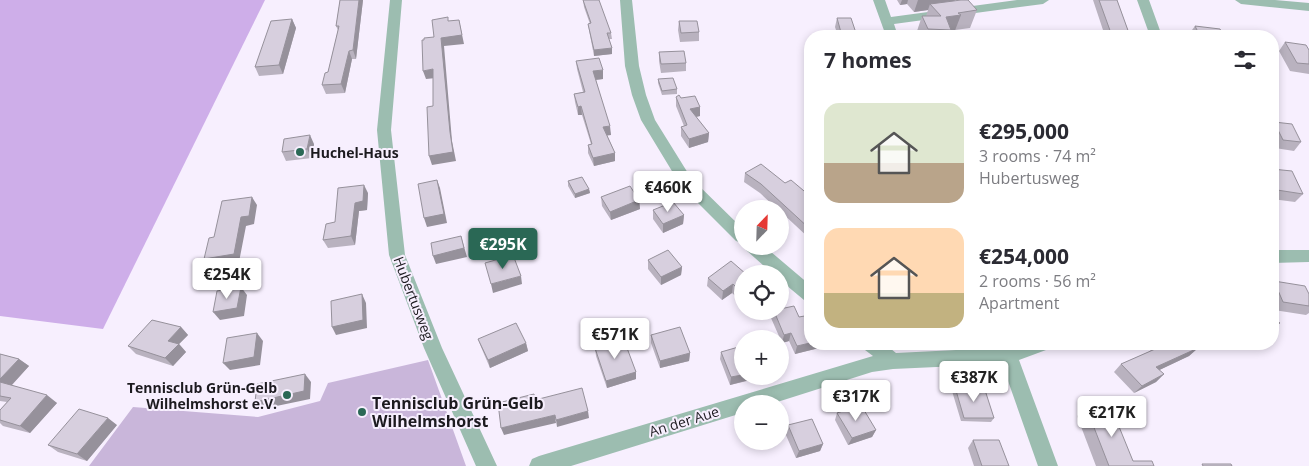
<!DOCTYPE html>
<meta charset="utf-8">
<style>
body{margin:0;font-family:"Open Sans",sans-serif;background:#f2f2f3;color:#2b2b33;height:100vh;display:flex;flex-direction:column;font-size:19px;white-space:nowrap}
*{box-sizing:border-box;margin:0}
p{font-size:16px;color:#7c7c81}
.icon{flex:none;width:28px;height:28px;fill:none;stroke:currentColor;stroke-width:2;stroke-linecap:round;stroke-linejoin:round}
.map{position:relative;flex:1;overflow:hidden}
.side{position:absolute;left:804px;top:30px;width:475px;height:320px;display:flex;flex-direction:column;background:#fff;border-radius:20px;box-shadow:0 2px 8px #0003}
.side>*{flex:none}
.needle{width:32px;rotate:23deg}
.buttons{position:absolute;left:734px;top:200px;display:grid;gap:10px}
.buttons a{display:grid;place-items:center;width:55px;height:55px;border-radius:50%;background:#fff;box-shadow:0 2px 8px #0003;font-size:25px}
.price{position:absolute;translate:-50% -42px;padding:0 11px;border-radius:5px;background:#fff;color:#222;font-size:16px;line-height:32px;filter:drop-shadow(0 1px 2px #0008)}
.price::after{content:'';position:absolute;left:50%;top:30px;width:15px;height:11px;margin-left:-8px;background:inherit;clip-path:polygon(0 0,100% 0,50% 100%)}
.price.selected{background:#2a6855;color:#fff}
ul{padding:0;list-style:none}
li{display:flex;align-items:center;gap:15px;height:125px;padding:0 20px}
li span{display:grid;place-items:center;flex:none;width:140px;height:100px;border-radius:15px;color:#555}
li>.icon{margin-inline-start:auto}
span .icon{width:60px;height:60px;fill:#fffc;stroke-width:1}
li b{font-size:21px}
h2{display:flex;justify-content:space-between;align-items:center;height:60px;padding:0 20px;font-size:21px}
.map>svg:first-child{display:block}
</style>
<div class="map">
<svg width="1309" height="466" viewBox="0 0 1309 466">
<rect width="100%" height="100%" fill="#f7effe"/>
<path fill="#c9b6da" d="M428,360L466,466H89L133,407L258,417L320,401L328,383Z"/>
<path fill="#ceaee9" d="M0,0H265L103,329L0,316Z"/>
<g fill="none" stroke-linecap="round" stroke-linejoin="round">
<path fill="#9cbdb0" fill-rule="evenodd" d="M390,0H402L391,130L405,255L442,348L497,466H476L424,348L389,255L377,130Z
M620,0H632L639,66L646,95L655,120L691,178L742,228V243L736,241L681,186L641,120L632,95L625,66Z
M873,0H885L891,17L1017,0H1049L1043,4L894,24L898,36H886Z
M1137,0H1149L1162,36H1150Z
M1235,0H1275L1309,3V11L1241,4Z
M744,246H764L810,285V302L804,300L780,280V274H773L746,250Z
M1272,250H1309V262L1272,263Z
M863,344H885L896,353L996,348L995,344H1013L1014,346L1019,344H1048L1046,350L1019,360L1058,466H1038L1002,364L893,369L872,372L771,404H742V413L571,466H529L532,459L539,456L873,356L865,350Z"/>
</g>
<path fill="#b9b2bf" d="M340,0H363L356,59H352L345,93L326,94L322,85L328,72L338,30L336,26Z
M583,0L611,33L612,39H609L612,48V54L594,56L589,30L588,24H590L584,7Z
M897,0H955L954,1L977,10L970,28L955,30L954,33L950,34L949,36H917L916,34L922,16H926L928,10L914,12L907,4L900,5Z
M1093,0H1117L1130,36H1105Z
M837,18L857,36H838L835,27Z
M292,19L296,28L283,74L259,76L255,67Z
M679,21L699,32V41L680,42L678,30Z
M1195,26L1224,36H1190L1189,34Z
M1285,42L1309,50V74L1290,71L1279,51Z
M659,52L686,63V71L661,73L659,61Z
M576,61L603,79L596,80L611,135H607L615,153V161L594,166L588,153V145L591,144L582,115H578L575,102L574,94L583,92L577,69Z
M658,79L677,89V94L662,95L658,83Z
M676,97L681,98L700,107V116L696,117L709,133L708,142L689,148L681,136V127L684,126L676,106Z
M1274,122L1301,142L1294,151L1275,148L1272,143V123Z
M314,144L312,158L286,161L282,152Z
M1272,169L1303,194L1295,202L1272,199Z
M745,173L785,183L810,196V239L780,211V209H777L760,193L744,182Z
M568,181L589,189L590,193L575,198L568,186Z
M368,193L367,210L359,211L355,245L328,248L323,240L335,222Z
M601,197L639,200L640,209L611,220L602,206Z
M653,210L684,215L683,224L663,233L653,219Z
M648,260L682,267L681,275L661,285L648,269Z
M746,274L742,298L740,300L732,293L722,300L707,286L708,278Z
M1274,281L1309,294V313L1306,315L1274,310L1272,306V283Z
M773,311H780L810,344H824L823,347L795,354L789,341L782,343L771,318Z
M181,327L188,335L179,344L186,352L173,366L136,354L128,346Z
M651,335L690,353L689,361L660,368L651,343Z
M478,339L526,343L528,351L490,368L481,347Z
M1144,344H1193L1198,348L1189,356L1159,370L1164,374L1156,382L1134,393L1114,372L1121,364L1151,351Z
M595,348L636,372V379L607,388L596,356Z
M721,352L742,376L764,377L730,385L720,359Z
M0,354L19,359L29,366L12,385L57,403L30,433L3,426L0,423V410L7,402L0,401Z
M955,387L994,418L991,422L961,421L952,391Z
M1086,407L1133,461L1154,466H1096L1077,416Z
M837,413L876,430L872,437L848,445L835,420Z
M117,425L87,461L58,452L48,445Z
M788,425L823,444L820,451L796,458L785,433Z
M973,440L1009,466H974L968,448Z"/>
<path fill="#96919b" d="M359,0H363L356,59L353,50Z
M902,0H908L907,4L900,5Z
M918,0H955L952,7L930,4L928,10L914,12Z
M961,15L954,33L950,34L951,30L946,17Z
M292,19L296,28L283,74L279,65Z
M459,20L464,44L444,46L452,141L456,161L432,165L429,156L441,38Z
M612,48V54L594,56V50Z
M349,51L352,59L345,93L341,84Z
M433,69L436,78L426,79L423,71Z
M603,70V79L594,80L593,71Z
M581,106L582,115H578V107Z
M700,107V116L690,118V109Z
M610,126L611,135L604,136L603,127Z
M709,133L708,142L689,148V139Z
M310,135L314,144L312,158L307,149Z
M615,153V161L594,166L593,158Z
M437,180L440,188L447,223L427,227L424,218Z
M364,185L368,193L367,210L359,211L355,245L351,236L355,203Z
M589,189L590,193L575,198V194Z
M252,197L257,205L254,224L246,226L239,262L210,267L204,259L241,217Z
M639,200L640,209L611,220L610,212Z
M684,215L683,224L663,233V224Z
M461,236L467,257L436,264L433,256Z
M682,267L681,275L661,285V277Z
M521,276L522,284L493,293L491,284Z
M733,284L732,293L722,300L723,291Z
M241,287L247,295L244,316L220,320L213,312Z
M742,291V298L740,300L741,292Z
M362,294L366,303L367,328L336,335L332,327Z
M181,327L188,335L179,344L186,352L173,366L165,358L168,341Z
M257,333L263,341L260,365L230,370L223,363Z
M791,333L789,341L782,343L784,335Z
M526,343L528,351L490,368L488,360Z
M810,343V344H824L823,347L795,354L797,346Z
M1198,348L1189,356L1149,375L1156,367Z
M690,353L689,361L660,368V361Z
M19,359L29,366L8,389L0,383V379Z
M636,372V379L607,388L606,381Z
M305,374L311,382L310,399L262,409L255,402Z
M1164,374L1156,382L1134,393L1142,386Z
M742,375V376H764L730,385L731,377Z
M47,395L57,403L30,433L20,426Z
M588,411L589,418L557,427L556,420Z
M555,415L556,423L504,435L501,428Z
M108,418L117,425L87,461L77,454Z
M876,430L872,437L848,445L852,438Z
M823,444L820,451L796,458L799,451Z"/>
<path fill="#d7cfde" stroke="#96919b" d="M340,0H359L353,50L349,51L341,84L322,85L325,73L328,72L339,26H336Z
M583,0H599L611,33H607L612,48L594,50L588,24L591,23Z
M961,0H968L977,10L958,13L961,15L946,17L951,30L928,29L922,16H941L930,4Z
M1099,0H1117L1130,36H1112Z
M448,17V21L459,20L462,35L441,38L450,132L453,152L429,156L427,107L433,106V69L423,71L422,40H424V38L434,37L432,20Z
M837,18H851L857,36H842Z
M292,19L279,65L255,67L271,21Z
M679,21H697L699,32L681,33Z
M1195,26L1220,29L1224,36H1200Z
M1285,42L1306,45L1309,50V64L1297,63Z
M684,51L686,63L661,64L659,52Z
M599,58L603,70L593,71L610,126L603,127L615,153L593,158L588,145L592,144L581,106L578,107L574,94L585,92L576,61Z
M673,78L677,89L662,91L658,79Z
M679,95L681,98L695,96L700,107L690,109L709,133L689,139L681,127L687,125L676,97Z
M1274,122L1292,124L1301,142L1283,140Z
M310,135L307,149L282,152L284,139Z
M761,164L785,183L791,180L810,196V229L761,184L745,173Z
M1272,169L1292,171L1303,194L1277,190L1272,181Z
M582,177L589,189L575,194L568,181Z
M437,180L444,214L424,218L418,184Z
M364,185L363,201L355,203L351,236L323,240L326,224L335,222L338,188Z
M630,186L639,200L610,212L601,197Z
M252,197L249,216L241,217L234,254L204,259L209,238L214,237L222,201Z
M673,202L684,215L663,224L653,210Z
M461,236L464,248L433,256L431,243Z
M668,250L682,267L661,277L648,260Z
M513,255L521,276L491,284L485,263Z
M731,261L746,274H742V291L741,292L733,284L723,291L708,278Z
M1274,281L1305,286L1309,294V306L1283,302Z
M241,287L237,308L213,312L217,291Z
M362,294L363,320L332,327L331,301Z
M794,306L799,317L810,315V343L797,346L791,333L784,335L774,311H780V309Z
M1272,318L1280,323L1272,327Z
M152,320L181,327L168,341L179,344L165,358L128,346Z
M516,323L526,343L488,360L478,339Z
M680,327L690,353L660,361L651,335Z
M257,333L254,357L223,363L227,338Z
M624,340L636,372L606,381L595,348Z
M1159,344H1193L1198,348L1156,367L1164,374L1142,386L1121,364L1162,346Z
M742,346V375L731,377L721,352Z
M0,354L19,359L0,379Z
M305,374L304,391L255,402L257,384Z
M0,382L47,395L20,426L0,420V410L11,398L0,396Z
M955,387H984L994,418H964Z
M582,388L588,411L556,420L555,415L501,428L498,403L534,394L535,400Z
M861,405L876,430L852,438L837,413Z
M1086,407H1111L1133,461H1152L1154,466H1109Z
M79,409L108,418L77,454L48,445Z
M812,419L823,444L799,451L788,425Z
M973,440H999L1009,466H982Z
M1202,464H1231L1232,466H1203Z"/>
<g fill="#2a6855" stroke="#f7effe" stroke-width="2">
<circle cx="300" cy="152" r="5"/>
<circle cx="287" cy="395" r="5"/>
<circle cx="362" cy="412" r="5"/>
</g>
<g text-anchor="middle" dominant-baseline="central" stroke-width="4" stroke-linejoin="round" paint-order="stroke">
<g font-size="14" font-weight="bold" fill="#1c1a1f" stroke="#f7effe" text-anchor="start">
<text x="310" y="152">Huchel-Haus</text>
<text x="277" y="387" text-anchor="end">Tennisclub Grün-Gelb<tspan x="277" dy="16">Wilhelmshorst e.V.</tspan></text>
</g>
<g font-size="14" fill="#1c1a1f" stroke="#f7effe">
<text transform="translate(414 298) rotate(69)">Hubertusweg</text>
<text transform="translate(684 421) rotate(-17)">An der Aue</text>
</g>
<g font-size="16" font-weight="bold" fill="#1c1a1f" stroke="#f7effe" text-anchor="start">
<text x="372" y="403">Tennisclub Grün-Gelb<tspan x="372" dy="18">Wilhelmshorst</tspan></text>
</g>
</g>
</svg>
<div class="buttons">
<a><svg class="needle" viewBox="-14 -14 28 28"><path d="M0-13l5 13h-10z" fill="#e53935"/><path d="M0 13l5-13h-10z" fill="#7c7c81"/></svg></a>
<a><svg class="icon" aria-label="locate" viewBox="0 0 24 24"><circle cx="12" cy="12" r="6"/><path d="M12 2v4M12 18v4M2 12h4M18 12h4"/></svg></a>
<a>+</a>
<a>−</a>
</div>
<b class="price" style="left:668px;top:213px">€460K</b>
<b class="price selected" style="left:503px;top:270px">€295K</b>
<b class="price" style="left:227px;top:300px">€254K</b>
<b class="price" style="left:615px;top:360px">€571K</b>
<b class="price" style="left:974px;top:403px">€387K</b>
<b class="price" style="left:856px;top:422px">€317K</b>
<b class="price" style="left:1112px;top:438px">€217K</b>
<section class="side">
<h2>7 homes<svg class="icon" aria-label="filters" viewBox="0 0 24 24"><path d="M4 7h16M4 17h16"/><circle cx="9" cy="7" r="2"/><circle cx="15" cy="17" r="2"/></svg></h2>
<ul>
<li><span style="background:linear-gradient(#dfe7d0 60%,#b9a48a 0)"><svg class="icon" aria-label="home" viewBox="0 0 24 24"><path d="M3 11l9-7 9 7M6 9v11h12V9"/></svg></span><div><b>€295,000</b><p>3 rooms · 74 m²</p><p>Hubertusweg</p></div></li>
<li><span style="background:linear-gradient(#ffd9b3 65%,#c2b280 0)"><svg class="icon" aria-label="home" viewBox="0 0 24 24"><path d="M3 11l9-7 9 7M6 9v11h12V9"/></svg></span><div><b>€254,000</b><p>2 rooms · 56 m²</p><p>Apartment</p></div></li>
</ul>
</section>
</div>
